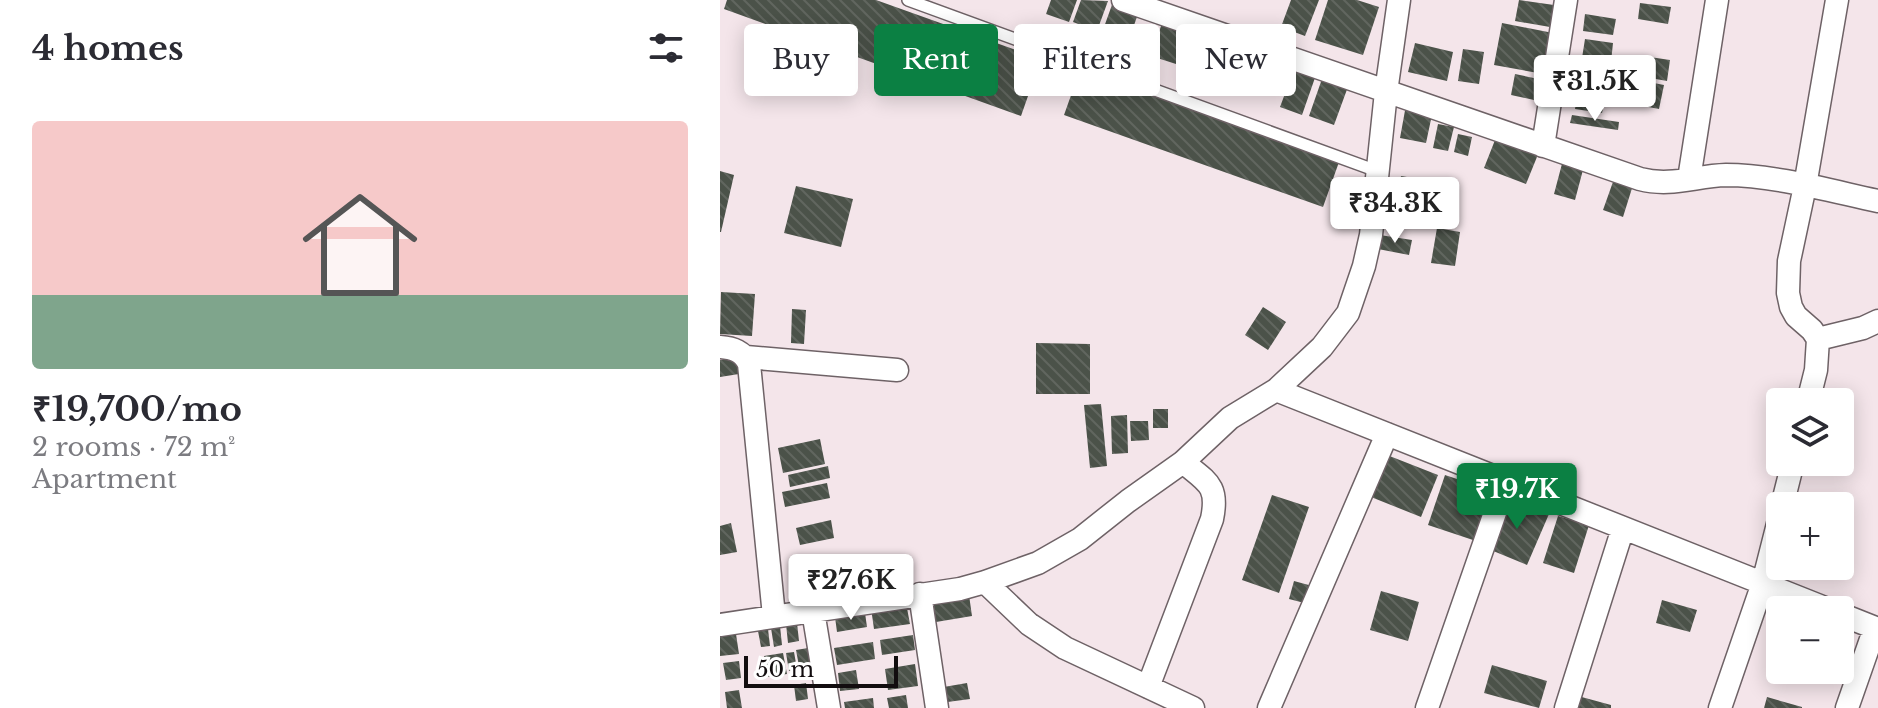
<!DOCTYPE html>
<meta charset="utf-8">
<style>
body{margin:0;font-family:"Libre Baskerville",serif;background:#f7f7f7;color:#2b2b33;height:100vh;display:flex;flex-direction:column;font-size:30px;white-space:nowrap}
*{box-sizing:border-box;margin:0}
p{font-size:26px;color:#7c7c81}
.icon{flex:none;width:44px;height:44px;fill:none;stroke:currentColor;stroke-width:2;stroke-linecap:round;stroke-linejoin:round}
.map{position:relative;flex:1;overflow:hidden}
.sheet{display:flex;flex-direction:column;background:#fff;width:720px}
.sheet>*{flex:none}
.banner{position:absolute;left:24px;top:24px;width:760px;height:72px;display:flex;gap:16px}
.controls{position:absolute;left:1046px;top:388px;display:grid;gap:16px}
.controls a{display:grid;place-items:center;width:88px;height:88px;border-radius:8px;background:#fff;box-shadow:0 4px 20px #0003;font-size:40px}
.scale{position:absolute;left:24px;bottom:20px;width:154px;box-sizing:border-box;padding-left:8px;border:4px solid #120d0f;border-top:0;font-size:22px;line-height:28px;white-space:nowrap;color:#120d0f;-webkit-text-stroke:6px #fff;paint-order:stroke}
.price{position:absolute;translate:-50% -68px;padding:0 18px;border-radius:8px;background:#fff;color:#222;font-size:26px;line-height:52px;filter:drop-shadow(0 2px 4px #0008)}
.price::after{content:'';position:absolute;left:50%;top:48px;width:24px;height:18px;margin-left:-12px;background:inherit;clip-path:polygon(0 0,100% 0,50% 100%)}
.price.on{background:#0b8043;color:#fff}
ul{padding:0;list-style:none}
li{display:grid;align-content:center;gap:16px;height:424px;padding:0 32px}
li span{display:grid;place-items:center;height:248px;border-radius:8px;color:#555}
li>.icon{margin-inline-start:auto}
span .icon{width:144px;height:144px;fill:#fffc;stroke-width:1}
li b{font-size:34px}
h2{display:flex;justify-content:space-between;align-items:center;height:96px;padding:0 32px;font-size:34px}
.pill{padding:0 28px;border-radius:8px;background:#fff;box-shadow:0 4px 20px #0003;font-size:28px;line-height:72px}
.pill.on{background:#0b8043;color:#fff}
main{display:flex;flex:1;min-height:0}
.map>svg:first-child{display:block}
</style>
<main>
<section class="sheet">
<h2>4 homes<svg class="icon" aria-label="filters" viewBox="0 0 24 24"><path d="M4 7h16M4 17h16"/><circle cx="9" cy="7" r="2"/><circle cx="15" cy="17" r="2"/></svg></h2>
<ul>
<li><span style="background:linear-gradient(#f6c9c9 70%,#7fa58c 0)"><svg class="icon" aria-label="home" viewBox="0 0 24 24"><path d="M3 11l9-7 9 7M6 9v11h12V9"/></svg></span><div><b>₹19,700/mo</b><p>2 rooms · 72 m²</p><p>Apartment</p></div></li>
</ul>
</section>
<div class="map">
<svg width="1158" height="708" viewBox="0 0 1158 708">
<defs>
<pattern id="building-back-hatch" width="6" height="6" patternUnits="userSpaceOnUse" patternTransform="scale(2)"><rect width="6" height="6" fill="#4b5249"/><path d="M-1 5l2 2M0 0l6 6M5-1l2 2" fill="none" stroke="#61665f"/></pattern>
</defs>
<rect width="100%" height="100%" fill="#f4e5ea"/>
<path fill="url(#building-back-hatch)" d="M7,0H156L321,59L301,116L4,9Z
M331,0H357L349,22L326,14Z
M361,0L388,1L377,31L353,22Z
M571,0H599L585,36L561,27Z
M608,0H637L659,7L643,55L595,40Z
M799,0L834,5L830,27L795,21Z
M393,2L419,11L405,51L379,41Z
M920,3L951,7L948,24L918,19Z
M865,14L896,19L893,35L863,31Z
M442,23L468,33L456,64L431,56Z
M782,23L838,34L829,75L774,65Z
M865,39L893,43L891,62L862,58Z
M695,43L733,52L727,81L688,72Z
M743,49L764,52L759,84L738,81Z
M521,54L543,61L533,89L511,82Z
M923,56L950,60L947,81L919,76Z
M576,64L597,72L582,115L560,107Z
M860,64L873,66L870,87L857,85Z
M360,70L619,162L603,207L344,115Z
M795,74L828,81L823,102L791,95Z
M603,76L629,84L614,125L589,116Z
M908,78L944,85L939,109L903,102Z
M858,90L886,94L882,113L855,109Z
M686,105L713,110L706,143L680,138Z
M852,115L899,122L898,130L850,123Z
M718,124L734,127L728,151L713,148Z
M738,134L752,137L748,156L734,152Z
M777,135L819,152L806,184L764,168Z
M843,160L864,166L855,200L834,194Z
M0,171L14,175L1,232H0Z
M681,176L699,179L697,189L679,187Z
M894,179L913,185L903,217L883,210Z
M76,186L133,199L121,247L64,233Z
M674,191L698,194L697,206L673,203Z
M717,228L740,232L735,266L711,263Z
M660,235L692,240L689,255L658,249Z
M1,292L35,294L32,336L0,334Z
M543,307L566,322L548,350L525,335Z
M72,309L86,310L84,344L71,343Z
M316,343L370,344V394H316Z
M17,358L19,374L0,377V360Z
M381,404L387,466L370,468L364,405Z
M433,409H448V428H433Z
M407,415L408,453L392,454L391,416Z
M410,421H428L429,440L411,441Z
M100,439L105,464L63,473L58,448Z
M667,455L718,475L701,517L651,497Z
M108,466L110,478L70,487L68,475Z
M725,475L773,491L756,541L708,525Z
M107,483L110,498L65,507L62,492Z
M552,495L589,507L559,593L522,580Z
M788,496L829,514L807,565L766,548Z
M838,516L869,525L854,573L823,563Z
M111,520L114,538L80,545L76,528Z
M11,523L17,552L0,555V526Z
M574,581L596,587L592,605L569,599Z
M661,591L699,602L688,641L650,630Z
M249,595L252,616L216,622L213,601Z
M942,600L977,610L970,632L936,623Z
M186,603L190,624L154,629L151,608Z
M145,613L147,627L117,632L115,617Z
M77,623L79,641L68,643L66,624Z
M60,626L62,645L54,647L51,628Z
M48,629L50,646L41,647L38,631Z
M16,634L19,654L0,656V636Z
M193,635L195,650L162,655L160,640Z
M153,642L155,659L117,665L114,648Z
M88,648L90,665L79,666L76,650Z
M74,652L77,669L69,671L66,653Z
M63,653L67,674L47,677L44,656Z
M19,661L21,678L6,680L3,663Z
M195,664L198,686L168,690L165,669Z
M772,665L827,681L819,708L764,693Z
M136,670L139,689L120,691L118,673Z
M1069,670H1109L1106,681Z
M86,683L88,699L76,701L74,685Z
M247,683L250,699L220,703L218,688Z
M19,690L22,708H7L5,692Z
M186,695L188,708H169L167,698Z
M858,696L891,705V708H854Z
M1047,697L1082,707V708H1044Z
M153,698L154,708H125L124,702Z"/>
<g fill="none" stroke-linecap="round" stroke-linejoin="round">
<g stroke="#6e6266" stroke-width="14">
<path id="service" d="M188,0L657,171"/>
</g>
<g stroke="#6e6266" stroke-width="25">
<path id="minor" d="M403,0L920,179C951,187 975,176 1006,175C1054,175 1111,191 1158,201
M823,146L846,0
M969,179L997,0
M1098,339L1143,328L1158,321
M0,347C13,348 23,351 29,364L54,616
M26,357L177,370
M556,390L1110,610
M1088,402L1096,370L1098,339L1092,330L1076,316L1071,307L1068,293L1069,261L1085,186L1117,0
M1062,506L1073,462
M265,582L309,624L345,648L473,708
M200,594L217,708
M93,611L109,708
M1120,614L1158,629
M0,625L240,589L265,582L318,563L360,539L408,501L463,462L510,418L556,390L602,347L628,313L644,266L651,235L666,92L679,0
M428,687L492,519C499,485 487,482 463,462
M549,708L667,434
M707,708L786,481
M846,708L903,528
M1000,708L1043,583L1060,516
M1127,708L1155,628"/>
</g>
<use href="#service" stroke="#fff" stroke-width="11"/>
<use href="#minor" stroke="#fff" stroke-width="22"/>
</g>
</svg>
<div class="controls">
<a><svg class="icon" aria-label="layers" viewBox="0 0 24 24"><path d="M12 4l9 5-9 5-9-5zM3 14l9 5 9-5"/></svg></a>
<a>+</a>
<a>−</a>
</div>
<div class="scale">50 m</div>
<b class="price" style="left:875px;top:123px">₹31.5K</b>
<b class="price" style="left:675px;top:245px">₹34.3K</b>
<b class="price on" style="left:797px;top:531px">₹19.7K</b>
<b class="price" style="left:131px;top:622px">₹27.6K</b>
<div class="banner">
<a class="pill">Buy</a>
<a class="pill on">Rent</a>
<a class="pill">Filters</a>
<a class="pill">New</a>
</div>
</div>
</main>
